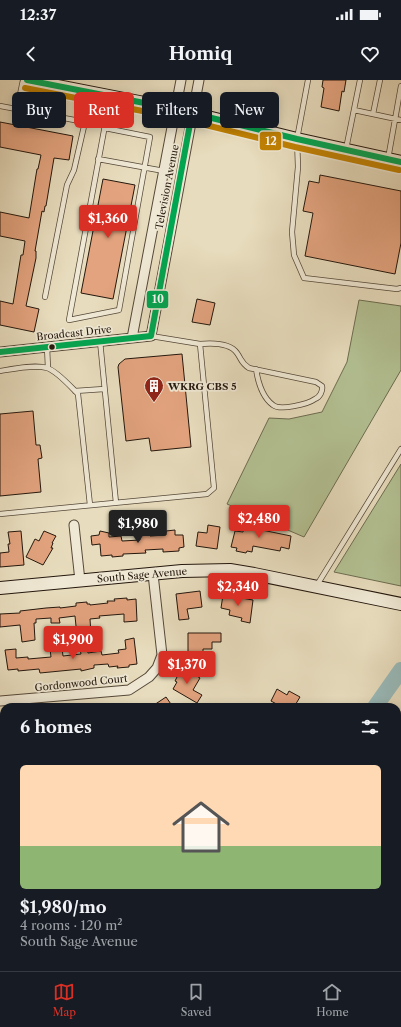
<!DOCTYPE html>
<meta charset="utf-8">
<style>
body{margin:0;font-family:"Libre Caslon Text",serif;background:#20242c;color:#f1f3f6;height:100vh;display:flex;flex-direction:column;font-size:15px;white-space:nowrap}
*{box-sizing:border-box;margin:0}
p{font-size:13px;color:#9ea1a6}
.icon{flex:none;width:22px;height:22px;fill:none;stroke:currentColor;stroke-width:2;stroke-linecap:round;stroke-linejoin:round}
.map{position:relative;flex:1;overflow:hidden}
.drawer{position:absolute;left:0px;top:623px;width:401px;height:268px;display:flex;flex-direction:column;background:#171b24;border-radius:12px 12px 0 0;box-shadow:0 2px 10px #0003}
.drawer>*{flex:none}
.top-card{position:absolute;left:12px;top:12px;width:377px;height:36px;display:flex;gap:8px}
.price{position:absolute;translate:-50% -34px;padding:0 9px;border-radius:4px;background:#d93025;color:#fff;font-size:13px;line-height:26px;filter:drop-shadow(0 1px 2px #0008)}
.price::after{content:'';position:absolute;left:50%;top:24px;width:12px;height:9px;margin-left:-6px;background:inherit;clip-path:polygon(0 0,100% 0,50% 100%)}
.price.selected{background:#222;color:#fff}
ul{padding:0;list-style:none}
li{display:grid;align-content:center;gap:8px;height:212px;padding:0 20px}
li span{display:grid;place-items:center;height:124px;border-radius:6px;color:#555}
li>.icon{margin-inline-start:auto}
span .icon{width:72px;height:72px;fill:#fffc;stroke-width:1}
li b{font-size:17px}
h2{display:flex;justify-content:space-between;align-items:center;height:48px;padding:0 20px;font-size:17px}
.tag{padding:0 14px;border-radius:6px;background:#171b24;box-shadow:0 2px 10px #0003;font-size:14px;line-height:36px}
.tag.selected{background:#d93025;color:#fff}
.status{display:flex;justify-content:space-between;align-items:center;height:28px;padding:0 20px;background:#171b24;direction:ltr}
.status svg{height:11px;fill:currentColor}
header{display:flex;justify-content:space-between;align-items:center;height:52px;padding:0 20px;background:#171b24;font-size:18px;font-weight:800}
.tab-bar{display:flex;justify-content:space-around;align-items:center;height:56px;border-top:1px solid #363941;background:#171b24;font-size:11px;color:#9ea1a6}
.tab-bar a{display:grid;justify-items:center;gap:2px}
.tab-bar .selected{color:#d93025}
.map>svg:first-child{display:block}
</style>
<div class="status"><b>12:37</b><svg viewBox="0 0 49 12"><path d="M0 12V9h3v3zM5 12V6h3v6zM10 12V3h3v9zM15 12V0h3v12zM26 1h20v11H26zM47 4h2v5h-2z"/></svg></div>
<header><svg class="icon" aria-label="back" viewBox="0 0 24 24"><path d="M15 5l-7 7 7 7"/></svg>Homiq<svg class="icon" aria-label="heart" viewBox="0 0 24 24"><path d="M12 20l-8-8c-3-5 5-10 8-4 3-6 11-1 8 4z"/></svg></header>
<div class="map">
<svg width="401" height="891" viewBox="0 0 401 891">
<rect width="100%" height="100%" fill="#e7dcbd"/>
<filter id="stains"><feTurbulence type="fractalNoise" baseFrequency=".005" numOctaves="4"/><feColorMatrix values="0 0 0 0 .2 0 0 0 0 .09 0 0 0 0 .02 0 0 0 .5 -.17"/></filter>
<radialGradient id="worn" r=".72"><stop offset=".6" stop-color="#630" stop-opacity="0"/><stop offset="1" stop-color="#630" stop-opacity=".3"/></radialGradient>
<path fill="#b3c193" stroke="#6c6c50" d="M359,220L401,226V290L304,457L227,424L269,338L289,339L322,332L347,282Z
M401,384V506L334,492Z
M83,887H212L210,891H81Z"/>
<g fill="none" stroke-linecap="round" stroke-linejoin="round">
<path stroke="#99bab9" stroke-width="16" d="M375,627L401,590
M235,891L237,887"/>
</g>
<path fill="#e2a37e" stroke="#24170d" d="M323,0H346L344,12L342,11L339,31L321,27L324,8L322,7Z
M0,42L73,56L69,80L54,78L46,126H45L44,132L42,131L35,171H36V178L26,226L39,229L34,252L0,245V221L13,224L21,175H23L25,161L0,156V132L29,138L36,95L37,89H38L41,75L0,67Z
M320,95L401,111V163L395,194L305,176L313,133L303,131L309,101L319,103Z
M103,99L135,105L113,219L81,213Z
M197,219L215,223L210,245L192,242Z
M182,274L191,367L151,371L149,358L126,361L118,287L119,284L125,279Z
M33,331L36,365H40L42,378L38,379L41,412L0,416V334Z
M246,441L258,444L257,449L291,456L289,469L281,467L280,471L253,466L252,472L247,471L246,473L236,471L237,468L231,467L235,451L243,452Z
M208,445L220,447L217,469L196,466L198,452L207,453Z
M175,450V455H183L184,467L179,468V471L163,472V469L145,470L146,473L123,474V476L112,477V475L101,476L100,464L92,465L91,456L99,455L100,451L109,453V457L121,456L122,461L140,460V454L150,453V456L166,455V451Z
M21,451L24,485L0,487V473L9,472L8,464H10L8,452Z
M44,451L56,456L52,463H53L51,468H53L43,485L26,477L35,459L39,461Z
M200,511L202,527L187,529L189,539L179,540L176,514Z
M223,515L253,520L250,543L241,541L242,538L229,535L230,530L221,528Z
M127,518V520L136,519L137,541L124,542V534L99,536L100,538L90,539L91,555L77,556L75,536L59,538L60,543H51V538L36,539V543H34L35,560L22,562L20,545L0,547V534L20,533V531L46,528L60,527V528L76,526V523L87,522V524H90V525L108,523L107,521H115L114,519Z
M188,553H221V562H212V569H203V577H188Z
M134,558L137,584L129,585V587L117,588L118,586L109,587L108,584L94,585V588L81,591V589L40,593L39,589L18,591V589L8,590L5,570L16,569V578L28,577V579L51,577L50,569L62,568L63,576L81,574L80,569L87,568L88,573L101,571L102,575L119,573L118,570L126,569L125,560Z
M182,587L200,598L193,610L202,615L197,623L173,609L177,602L175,601Z
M277,609L287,615L289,611L300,617L294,627H282L271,621Z
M166,617L173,627H151Z"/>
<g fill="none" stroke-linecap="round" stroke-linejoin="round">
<g stroke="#554839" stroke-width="6">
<path id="lane" d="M308,0L297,59L298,87L292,152L294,175L304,198L397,209L401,208
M0,26L85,42L90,14
M17,29L23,0
M354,30L401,40
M42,34L47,6
M373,34L380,0
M105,48L150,57L119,230L69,240L110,18
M346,69L360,0
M98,79L164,91
M388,79L401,6
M45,217L67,105L74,90L85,42
M100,261L116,423
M200,264C211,263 230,263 237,273C242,280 241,283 249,288L316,302L322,306C323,311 320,317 315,319C308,324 280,331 273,325C262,317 258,302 256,289
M47,267L48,288
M0,291C12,289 35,284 47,288C57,291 70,306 78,314L90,425
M75,311L104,309
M0,434L207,414L214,408L200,264L151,256
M317,505L401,369"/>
</g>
<g stroke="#554839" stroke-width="11">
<path id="street" d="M132,258L181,0
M0,272L151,256L199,0
M74,445L80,501
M0,621L129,610L149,597L157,588L162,575L153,494
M397,642L401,637
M0,716L4,717
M397,828L401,829
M324,891L330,887"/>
</g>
<g stroke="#24170d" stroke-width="14">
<path id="secondary" d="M27,0L175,29L297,59L401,82
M0,508L182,491L230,490L254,494L401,524"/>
</g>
<use href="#lane" stroke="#efe8d4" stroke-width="4.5"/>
<use href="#street" stroke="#efe8d4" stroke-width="9"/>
<use href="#secondary" stroke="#efe8d4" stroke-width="12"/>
<g stroke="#efe8d4" stroke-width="9">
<path id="bus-1" d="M27,0L175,29L297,59L401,82
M0,272L151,256L192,33"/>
</g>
<g stroke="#efe8d4" stroke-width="9">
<path id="bus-2" d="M25,8L173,37L295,67L399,90"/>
</g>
<use href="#bus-1" stroke="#00a651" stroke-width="6"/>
<use href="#bus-2" stroke="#c28203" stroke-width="6"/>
</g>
<defs>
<g id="building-pin" transform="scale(1)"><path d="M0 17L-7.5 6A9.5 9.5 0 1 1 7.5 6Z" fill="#8f2418" stroke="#efe8d4"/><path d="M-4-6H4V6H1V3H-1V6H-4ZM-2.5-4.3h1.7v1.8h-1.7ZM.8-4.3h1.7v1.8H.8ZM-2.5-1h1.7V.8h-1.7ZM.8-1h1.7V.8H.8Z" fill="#fff"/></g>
</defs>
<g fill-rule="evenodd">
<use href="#building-pin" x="154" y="306"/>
</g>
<circle fill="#24170d" stroke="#efe8d4" stroke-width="1.5" cx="52" cy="267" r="3.5"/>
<g text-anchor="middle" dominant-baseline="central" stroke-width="3.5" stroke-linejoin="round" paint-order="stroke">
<g font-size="10" fill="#24170d" stroke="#efe8d4">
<text transform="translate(167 107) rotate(-79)">Television Avenue</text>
<text transform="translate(74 253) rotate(-6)">Broadcast Drive</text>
<text transform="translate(142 495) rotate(-5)">South Sage Avenue</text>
<text transform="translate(81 603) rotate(-6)">Gordonwood Court</text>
</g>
<g font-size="10" font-weight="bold" fill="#24170d" stroke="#efe8d4" text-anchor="start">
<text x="168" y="306">WKRG CBS 5</text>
</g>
</g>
<g stroke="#efe8d4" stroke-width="1.5">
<rect x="259" y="51" width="23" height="20" rx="4" fill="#c28203"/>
<rect x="146" y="210" width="23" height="19" rx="4" fill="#00a651"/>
</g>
<g font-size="11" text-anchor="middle" font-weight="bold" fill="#fff">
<text x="271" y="65">12</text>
<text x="158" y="223">10</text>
</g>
<rect width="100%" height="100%" filter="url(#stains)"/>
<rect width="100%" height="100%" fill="url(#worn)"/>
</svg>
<b class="price" style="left:108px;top:159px">$1,360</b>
<b class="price" style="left:259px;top:459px">$2,480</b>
<b class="price selected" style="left:138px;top:464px">$1,980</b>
<b class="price" style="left:238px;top:527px">$2,340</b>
<b class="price" style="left:73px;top:580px">$1,900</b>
<b class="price" style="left:187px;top:605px">$1,370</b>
<div class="top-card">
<a class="tag">Buy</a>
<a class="tag selected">Rent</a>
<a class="tag">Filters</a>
<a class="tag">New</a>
</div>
<section class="drawer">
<h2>6 homes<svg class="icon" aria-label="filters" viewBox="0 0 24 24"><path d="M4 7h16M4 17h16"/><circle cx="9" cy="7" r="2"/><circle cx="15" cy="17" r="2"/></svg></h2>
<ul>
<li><span style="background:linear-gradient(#ffd9b3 65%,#8fb573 0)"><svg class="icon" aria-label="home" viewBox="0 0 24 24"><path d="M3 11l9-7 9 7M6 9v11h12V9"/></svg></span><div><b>$1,980/mo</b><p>4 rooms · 120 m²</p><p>South Sage Avenue</p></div></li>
</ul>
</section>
</div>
<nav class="tab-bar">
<a class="selected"><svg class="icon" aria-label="map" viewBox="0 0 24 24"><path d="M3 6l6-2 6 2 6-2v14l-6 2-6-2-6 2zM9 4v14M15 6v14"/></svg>Map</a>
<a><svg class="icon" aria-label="saved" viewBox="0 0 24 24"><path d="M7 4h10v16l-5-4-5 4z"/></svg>Saved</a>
<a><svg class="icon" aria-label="home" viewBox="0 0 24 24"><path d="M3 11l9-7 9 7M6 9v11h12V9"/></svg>Home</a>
</nav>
